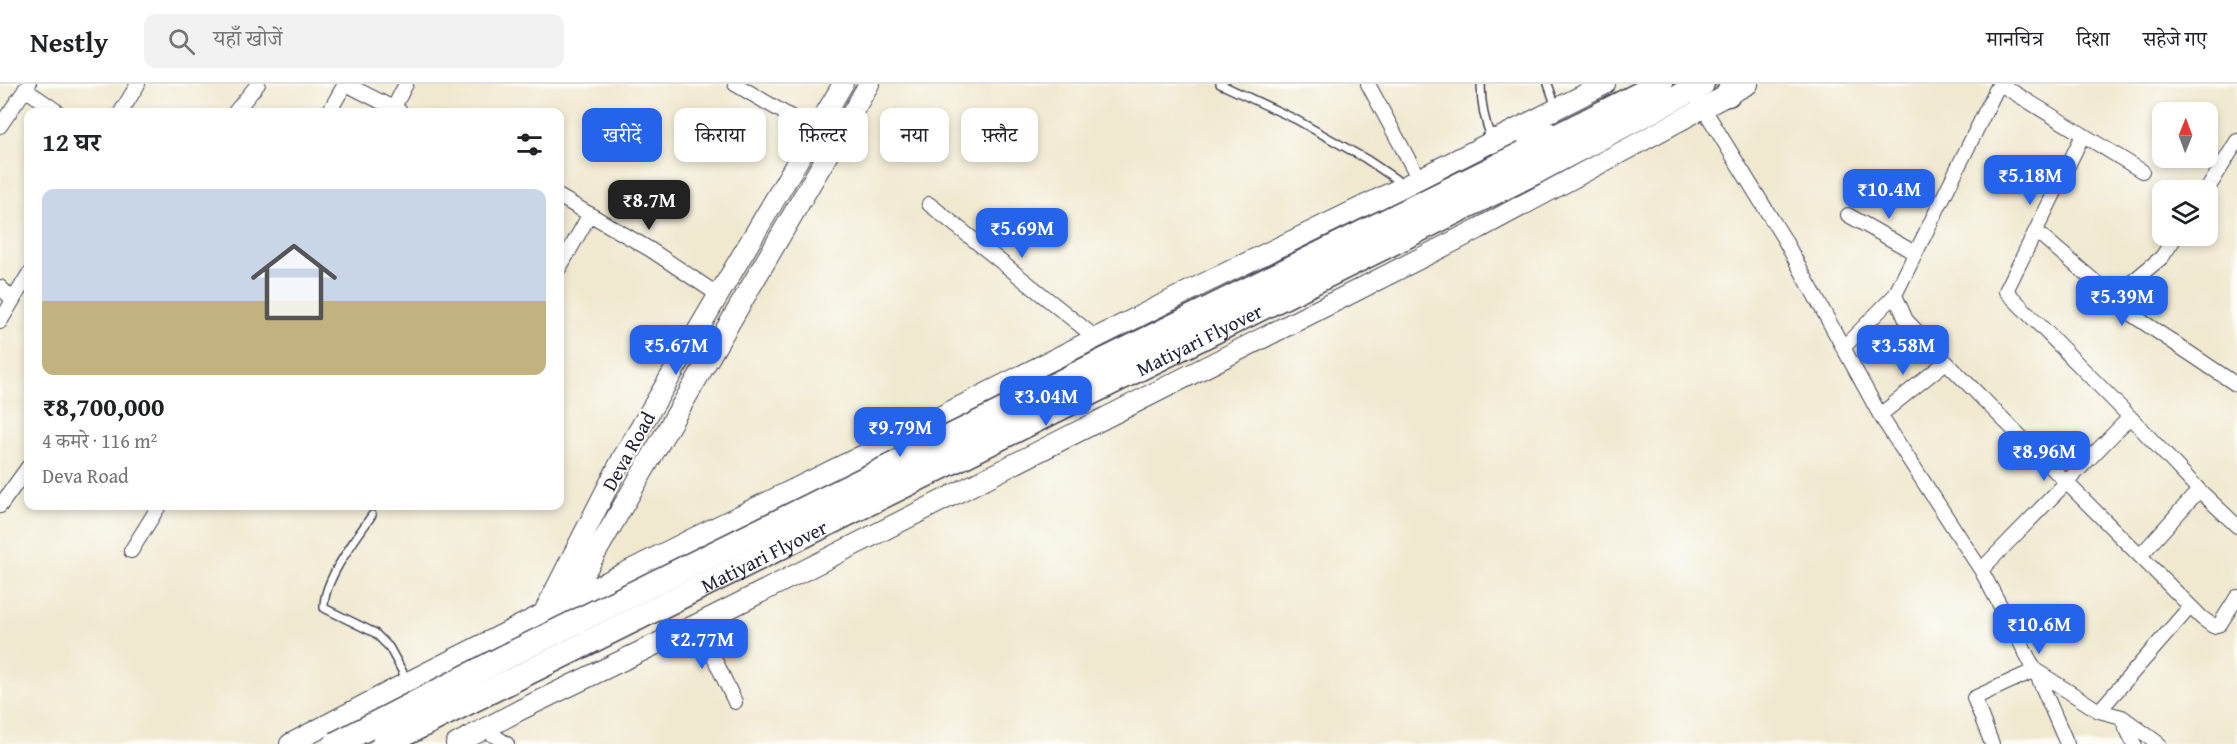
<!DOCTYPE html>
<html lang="hi">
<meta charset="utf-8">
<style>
body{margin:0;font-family:"Gentium Book Plus","Noto Serif Devanagari",serif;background:#f2f2f2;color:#202124;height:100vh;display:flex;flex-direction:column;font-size:22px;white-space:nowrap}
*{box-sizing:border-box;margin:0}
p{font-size:20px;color:#757577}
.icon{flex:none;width:33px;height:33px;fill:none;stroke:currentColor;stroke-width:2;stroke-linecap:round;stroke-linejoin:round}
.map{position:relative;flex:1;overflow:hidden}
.sheet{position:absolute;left:24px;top:24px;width:540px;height:402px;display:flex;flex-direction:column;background:#fff;border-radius:12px;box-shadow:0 3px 9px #0003}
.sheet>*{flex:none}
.top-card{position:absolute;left:582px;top:24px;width:570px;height:54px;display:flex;gap:12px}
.needle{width:39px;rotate:1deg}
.fabs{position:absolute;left:2152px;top:18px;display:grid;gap:12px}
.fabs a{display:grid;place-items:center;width:66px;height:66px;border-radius:12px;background:#fff;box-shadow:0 3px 9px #0003;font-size:30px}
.price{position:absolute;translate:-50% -51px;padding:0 14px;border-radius:12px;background:#2563eb;color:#fff;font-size:20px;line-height:39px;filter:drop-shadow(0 2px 3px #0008)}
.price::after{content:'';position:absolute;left:50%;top:36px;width:18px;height:14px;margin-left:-9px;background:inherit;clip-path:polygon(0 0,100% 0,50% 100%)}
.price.on{background:#222;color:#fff}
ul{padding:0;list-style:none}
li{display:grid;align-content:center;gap:12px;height:318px;padding:0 18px}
li span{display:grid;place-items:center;height:186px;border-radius:12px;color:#555}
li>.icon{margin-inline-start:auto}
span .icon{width:108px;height:108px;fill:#fffc;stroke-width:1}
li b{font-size:26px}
h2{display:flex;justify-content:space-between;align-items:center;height:72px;padding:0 18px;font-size:26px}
.tag{padding:0 21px;border-radius:12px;background:#fff;box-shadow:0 3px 9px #0003;font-size:21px;line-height:54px}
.tag.on{background:#2563eb;color:#fff}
header{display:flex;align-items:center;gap:36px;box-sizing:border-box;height:84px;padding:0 30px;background:#fff;border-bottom:2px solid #e0e0e0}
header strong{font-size:28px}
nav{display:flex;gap:33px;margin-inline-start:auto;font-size:21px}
.search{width:420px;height:54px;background:#f2f2f2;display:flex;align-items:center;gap:15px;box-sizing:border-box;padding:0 21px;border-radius:12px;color:#757577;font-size:22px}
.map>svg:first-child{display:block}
</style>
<header>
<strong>Nestly</strong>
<div class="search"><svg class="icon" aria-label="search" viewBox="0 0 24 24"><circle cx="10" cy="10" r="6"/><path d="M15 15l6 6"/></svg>यहाँ खोजें</div>
<nav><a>मानचित्र</a><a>दिशा</a><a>सहेजे गए</a></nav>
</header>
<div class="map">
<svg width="2237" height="660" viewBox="0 0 2237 660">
<rect width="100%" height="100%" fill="#fdfcf7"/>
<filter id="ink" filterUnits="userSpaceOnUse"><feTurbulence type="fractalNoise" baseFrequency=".0167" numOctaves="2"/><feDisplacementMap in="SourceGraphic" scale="12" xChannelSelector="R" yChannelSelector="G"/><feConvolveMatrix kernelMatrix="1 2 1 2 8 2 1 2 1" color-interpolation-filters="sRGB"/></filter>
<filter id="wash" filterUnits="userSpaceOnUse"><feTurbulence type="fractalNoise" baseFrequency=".008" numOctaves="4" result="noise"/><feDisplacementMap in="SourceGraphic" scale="24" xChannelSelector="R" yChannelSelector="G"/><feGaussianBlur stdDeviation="1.35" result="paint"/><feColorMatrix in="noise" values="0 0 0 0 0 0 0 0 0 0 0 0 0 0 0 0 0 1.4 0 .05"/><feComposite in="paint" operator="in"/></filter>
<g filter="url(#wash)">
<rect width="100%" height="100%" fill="#f0e9d0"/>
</g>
<g filter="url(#ink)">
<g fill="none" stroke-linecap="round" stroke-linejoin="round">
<g stroke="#414051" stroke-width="10">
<path id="lane" d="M1220,0L1295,35L1366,75L1403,100
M1481,0C1481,20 1484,37 1492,55
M1548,0L1556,23
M372,431C356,455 323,496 324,524L375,549L389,563L407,596"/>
</g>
<g stroke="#414051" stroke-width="16">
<path id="street" d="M346,0L401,28
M735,0L815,47
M1368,0L1419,95
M2000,0L2142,87
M25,5L58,28
M1699,17L1784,155L1880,331L1981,486L2035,586L2067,660
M393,25L406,0
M121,28L138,0
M235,28L258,0
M329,28L345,0
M0,42L29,0
M2083,51L2006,207L2130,333L2199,406L2237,442
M2207,106L2237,57
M560,113L651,166L720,212
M929,120L1096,254
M1848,131L1915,169
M2036,147L2100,202L2128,228L2237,301
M560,183L590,130
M0,203L13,216
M1895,211L1906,236L1946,278L2202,534L2213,542L2220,540L2237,513
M2113,214L2162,173L2176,152
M0,238L28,191
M1843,264L1895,211L1999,0
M1880,331L1946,278
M0,422L28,383
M131,467L159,422
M2140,472L2199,406
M1981,486L2130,333
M698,540L735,618
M2099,627L2190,523
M2122,635L2134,660
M484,645L507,660
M1992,660L1974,614L2035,586L2099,627L2122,633L2159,660"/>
</g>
<g stroke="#414051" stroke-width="22">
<path id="secondary" d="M570,520L578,500L638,396L869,0
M541,534L623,373L843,0
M290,660L408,598L700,451L874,366L1203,200L1405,102L1605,0
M456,660L522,625L714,532L1478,145L1748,0"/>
</g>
<g stroke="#414051" stroke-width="27">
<path id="highway" d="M1728,10L1733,0
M1493,57L1548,50
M1524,69L1660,0
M1537,87L1702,0"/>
</g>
<use href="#lane" stroke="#fff" stroke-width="7"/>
<use href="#street" stroke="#fff" stroke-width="14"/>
<use href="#secondary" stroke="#fff" stroke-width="20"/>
<use href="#highway" stroke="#fff" stroke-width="24"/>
<g stroke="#414051" stroke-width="27" stroke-linecap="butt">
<g id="highway-bridge">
<path d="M336,660L507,572L1524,69"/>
<path id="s1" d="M384,660L1537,87"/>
</g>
</g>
<use href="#highway-bridge" stroke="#fff" stroke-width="24"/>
</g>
</g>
<g text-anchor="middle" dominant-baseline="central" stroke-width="4.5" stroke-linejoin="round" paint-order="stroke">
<g font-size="20" fill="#22223b" stroke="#fdfcf7">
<text stroke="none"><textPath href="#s1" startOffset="910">Matiyari Flyover</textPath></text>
<text transform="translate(628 367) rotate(-61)">Deva Road</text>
<text stroke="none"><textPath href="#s1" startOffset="424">Matiyari Flyover</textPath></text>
</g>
</g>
</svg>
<div class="fabs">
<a><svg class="needle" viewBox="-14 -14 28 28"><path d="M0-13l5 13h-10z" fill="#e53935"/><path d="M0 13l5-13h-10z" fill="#757577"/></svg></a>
<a><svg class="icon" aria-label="layers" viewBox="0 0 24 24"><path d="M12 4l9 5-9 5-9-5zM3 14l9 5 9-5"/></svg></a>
</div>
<b class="price" style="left:2030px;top:122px">₹5.18M</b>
<b class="price" style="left:1889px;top:136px">₹10.4M</b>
<b class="price on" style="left:649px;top:147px">₹8.7M</b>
<b class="price" style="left:1022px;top:175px">₹5.69M</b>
<b class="price" style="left:2122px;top:243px">₹5.39M</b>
<b class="price" style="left:676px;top:292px">₹5.67M</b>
<b class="price" style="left:1903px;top:292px">₹3.58M</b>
<b class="price" style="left:1046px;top:343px">₹3.04M</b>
<b class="price" style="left:900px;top:374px">₹9.79M</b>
<b class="price" style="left:2044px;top:398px">₹8.96M</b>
<b class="price" style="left:2039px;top:571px">₹10.6M</b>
<b class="price" style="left:702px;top:586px">₹2.77M</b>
<div class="top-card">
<a class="tag on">खरीदें</a>
<a class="tag">किराया</a>
<a class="tag">फ़िल्टर</a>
<a class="tag">नया</a>
<a class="tag">फ़्लैट</a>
</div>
<section class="sheet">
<h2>12 घर<svg class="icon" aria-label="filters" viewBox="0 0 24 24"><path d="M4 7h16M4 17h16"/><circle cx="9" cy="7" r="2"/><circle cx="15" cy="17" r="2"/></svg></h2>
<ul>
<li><span style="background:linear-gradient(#c9d6e8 60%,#c2b280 0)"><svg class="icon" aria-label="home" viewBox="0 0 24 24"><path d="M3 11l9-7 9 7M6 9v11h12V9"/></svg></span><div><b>₹8,700,000</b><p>4 कमरे · 116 m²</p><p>Deva Road</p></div></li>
</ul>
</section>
</div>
